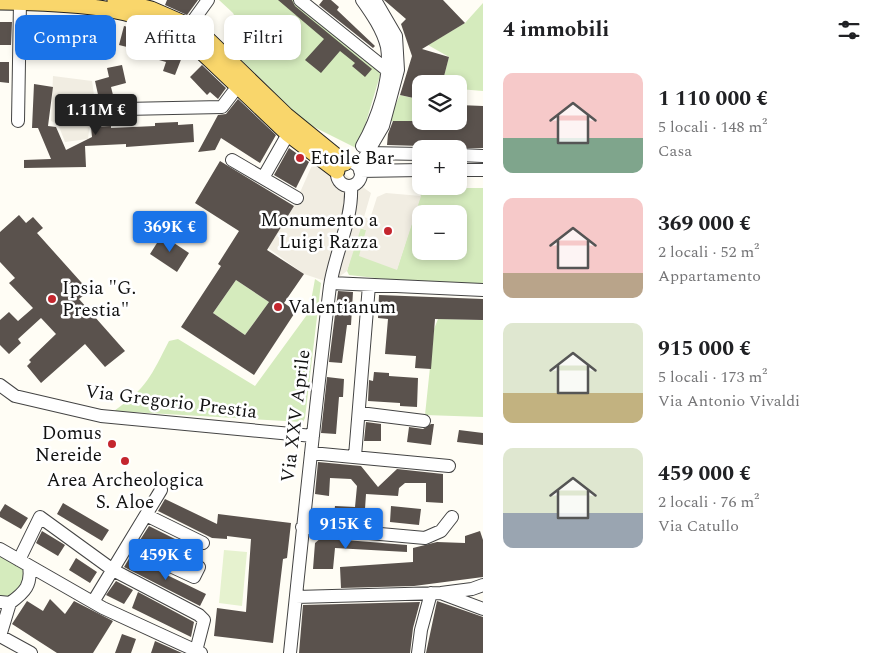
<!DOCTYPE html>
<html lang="it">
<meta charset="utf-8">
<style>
body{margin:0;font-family:Spectral,serif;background:#f2f2f2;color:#202124;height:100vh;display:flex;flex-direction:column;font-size:19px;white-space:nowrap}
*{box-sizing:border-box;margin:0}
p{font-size:16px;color:#757577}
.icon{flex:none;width:28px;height:28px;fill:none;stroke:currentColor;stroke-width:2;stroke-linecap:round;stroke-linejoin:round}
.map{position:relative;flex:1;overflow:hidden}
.panel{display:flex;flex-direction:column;background:#fff;width:400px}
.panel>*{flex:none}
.banner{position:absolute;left:15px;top:15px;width:392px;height:45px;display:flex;gap:10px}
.fabs{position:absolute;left:412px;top:75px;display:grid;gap:10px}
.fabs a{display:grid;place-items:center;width:55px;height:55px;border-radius:10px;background:#fff;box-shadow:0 2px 8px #0003;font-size:25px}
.price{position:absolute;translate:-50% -42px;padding:0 11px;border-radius:5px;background:#1a73e8;color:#fff;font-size:16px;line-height:32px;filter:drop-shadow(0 1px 2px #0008)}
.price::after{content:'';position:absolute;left:50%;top:30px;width:15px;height:11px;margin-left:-8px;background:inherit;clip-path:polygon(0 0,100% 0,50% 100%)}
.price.active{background:#222;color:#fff}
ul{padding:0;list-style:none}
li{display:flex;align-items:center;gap:15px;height:125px;padding:0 20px}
li span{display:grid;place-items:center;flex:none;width:140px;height:100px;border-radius:10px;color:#555}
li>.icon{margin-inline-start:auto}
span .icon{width:60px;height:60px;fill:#fffc;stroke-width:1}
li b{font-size:21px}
h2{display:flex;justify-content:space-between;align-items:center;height:60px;padding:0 20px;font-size:21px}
.chip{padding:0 18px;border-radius:10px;background:#fff;box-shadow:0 2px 8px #0003;font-size:18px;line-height:45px}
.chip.active{background:#1a73e8;color:#fff}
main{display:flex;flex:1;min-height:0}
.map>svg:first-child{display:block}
</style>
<main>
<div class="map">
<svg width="483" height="653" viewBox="0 0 483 653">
<rect width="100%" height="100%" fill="#fffdf5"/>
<path fill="#d5ebbd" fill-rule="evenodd" d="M219,0H293L381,72L358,149L306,123L227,46L240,27L233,13Z
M483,3V91L459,89V84H442L449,57L428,45L465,23Z
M400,95L421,100V121L430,123L388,121Z
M423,188H483V290L349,275L347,271L359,228L366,230L397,269ZM421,214H459V251H421Z
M315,279L321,283L305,418L303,422L114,411C147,388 151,376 169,341L178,339L255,386L309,312Z
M236,280L269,302L245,335L213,313Z
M438,319L483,320V417L425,415L434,329Z
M0,549L29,566L28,586L0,602Z"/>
<path fill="#e6f2cf" d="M224,550L247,552L242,606L219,603Z"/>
<path fill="#f1ede2" d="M53,76L92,81L95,102L131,99L133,120L90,123L88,139L65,142L58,124L51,121Z
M317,154L371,193L364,217L370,219L377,197L386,193L421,196L397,270L359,256L366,230L361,228L347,271L331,283L304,274L268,248L294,206Z"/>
<path fill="#5a524d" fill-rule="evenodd" d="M167,0H198L187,15L165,5Z
M278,0H292L295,6L372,69L365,77L352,66L355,63L340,51L321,73L305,60L324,39Z
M323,0H331L339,7L337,10L375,46L373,48L319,5Z
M384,0H443L465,23L422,49L449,57L442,84H421L418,99L400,95L412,56L401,24L406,19Z
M31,17L42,18V20L77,19L75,45L28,40Z
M0,22H12L11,45H0Z
M124,26L147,32L182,46L179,56L182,57L175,75L163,71L166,62L152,58L164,55L148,51L149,47L129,42L127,47L119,45Z
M0,62H9V83L0,82Z
M122,65L126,83L111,87L113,95L99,99L95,81L109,77L107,68Z
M202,65L226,88L218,99L210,92L207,95L190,77Z
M34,84L53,87L48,126L56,127L66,150L92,137L91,127L111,126V128L155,126V123L178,122V125L193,124L194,142L126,147V144L85,146L86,167L24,168V160L51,159L38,128H32Z
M238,99L276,135L260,163L221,138L215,150L198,152L218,115L226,114Z
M459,105L483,106V148L427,149L421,146L387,145L388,134L393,121H459Z
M289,148L309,162L296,188L274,175Z
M220,161L294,206L267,250L304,274L284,303L296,311L254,375L181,327L221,266L218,264L239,231L195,203ZM236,280L269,302L245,335L213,313Z
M19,215L26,223L33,217L43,228L37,233L89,291L79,299L125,351L105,367L85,344L41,383L27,366L31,362L29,360L56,334L41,318L18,339L21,343L9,354L0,345V320L9,312L18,321L33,308L9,283L15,278L0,262V232Z
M162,235L189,253L177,272L150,254Z
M338,291L353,292L351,325H347L342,363L329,362Z
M379,295L483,299V320L435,319L431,369L415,368L416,356L385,354L388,319L378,318Z
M374,372L389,373V376L418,378L417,407L400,406V403L368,401L369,380L373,381Z
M327,377L344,379L343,397H339L336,434L321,433Z
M366,422L381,424V441H364Z
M431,424H434L431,445L407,442L409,427L423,429Z
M459,430L483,433V445L457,442Z
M318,462L361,466L378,487L397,469L443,474V503L426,502V483H405L399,488L398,496L366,494L364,524L333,522L335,506L355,507L357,486L351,479L330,478L329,496L315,494Z
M165,499L217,524L218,514L291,523L287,558L283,559L273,643L214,636L217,608L246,612L251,539L227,536V539L212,538L158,511Z
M63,503L109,530L102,541L57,514Z
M5,504L28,518L21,529L0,517V512Z
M391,506L421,509L419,525L390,522Z
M149,526L197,550L190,565L140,540Z
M42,531L65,545L58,556L36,543Z
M480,531L483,540V577L414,586L341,588L340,567L413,562V548L437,542L465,543V536Z
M321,538L407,545V552L335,548L333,569H313L315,543Z
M130,557L206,594L200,606L124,567Z
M76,558L97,572L90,583L69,570Z
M116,581L133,590L124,604L106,595Z
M138,592L194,622L191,637L132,608Z
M50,599L65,614L74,601L113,621L93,653H57L12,624L27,601L43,611Z
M437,601L483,617V653H426Z
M420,602L413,628L410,653H299L303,605Z
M122,634L136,639L131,653H115Z
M155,641L182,653H151Z"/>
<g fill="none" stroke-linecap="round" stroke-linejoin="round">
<g stroke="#444" stroke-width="14">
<path id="minor" d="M300,0L387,70
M362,0C372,14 383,30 387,47C392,78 377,120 362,146
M190,25L208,0
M75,110L222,107L238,86
M18,121L20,2
M367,153L421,154
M459,155L483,156
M232,160L297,198
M337 174a12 12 0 1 1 24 0a12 12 0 1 1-24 0Z
M359,167L383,126L398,70L396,36L375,0
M459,170H483
M360,171L421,170
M263,178L288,134
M331,283L483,290
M0,385L15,396L101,416L313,436
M360,413L424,421
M311,453L449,466
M355,456L369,285
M146,515L203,543
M302,527L425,538L441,531L452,517
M127,546L194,577L199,567
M0,549L103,608L201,653
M19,560L40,517L113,570L199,615L204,620L196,651
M443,594L483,609
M296,597L441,593L472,589L483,585
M0,602L10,603C25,592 32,585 29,566
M93,602L161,490
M10,603L0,636L31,653
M290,653C303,530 315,408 330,286C335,252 353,220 351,186
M418,653L421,630L431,593"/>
</g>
<g stroke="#222" stroke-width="17">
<path id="major" d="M115,0L151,9L197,29L286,115L345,163
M0,2C62,3 133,4 187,38L288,134L337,171"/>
</g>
<use href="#minor" stroke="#fff" stroke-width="12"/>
<use href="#major" stroke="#f9d66b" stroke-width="15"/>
</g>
<g fill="#c4262e" stroke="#fff" stroke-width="2">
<circle cx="300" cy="158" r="5"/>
<circle cx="388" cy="231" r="5"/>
<circle cx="52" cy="299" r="5"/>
<circle cx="278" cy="307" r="5"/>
<circle cx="112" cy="444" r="5"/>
<circle cx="125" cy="461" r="5"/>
</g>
<g text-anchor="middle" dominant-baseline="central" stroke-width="5" stroke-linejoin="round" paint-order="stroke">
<g font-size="19" fill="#111" stroke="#fff" text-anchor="start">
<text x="310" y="158">Etoile Bar</text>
<text x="378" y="220" text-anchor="end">Monumento a<tspan x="378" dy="22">Luigi Razza</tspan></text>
<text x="62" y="288">Ipsia "G.<tspan x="62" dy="22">Prestia"</tspan></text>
<text x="288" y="307">Valentianum</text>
<text x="102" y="433" text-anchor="end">Domus<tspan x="102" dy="22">Nereide</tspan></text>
<text x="125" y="480" text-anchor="middle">Area Archeologica<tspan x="125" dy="22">S. Aloe</tspan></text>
</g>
<g font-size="19" fill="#111" stroke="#fff">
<text transform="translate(171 402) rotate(7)">Via Gregorio Prestia</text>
<text transform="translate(296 416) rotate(-83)">Via XXV Aprile</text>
</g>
</g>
</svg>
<div class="fabs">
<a><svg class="icon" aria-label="layers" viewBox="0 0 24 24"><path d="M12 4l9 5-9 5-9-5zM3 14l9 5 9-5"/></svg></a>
<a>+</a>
<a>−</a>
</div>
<b class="price active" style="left:96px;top:136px">1.11M €</b>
<b class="price" style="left:170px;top:253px">369K €</b>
<b class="price" style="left:346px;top:550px">915K €</b>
<b class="price" style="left:166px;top:581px">459K €</b>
<div class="banner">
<a class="chip active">Compra</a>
<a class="chip">Affitta</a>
<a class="chip">Filtri</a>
</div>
</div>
<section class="panel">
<h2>4 immobili<svg class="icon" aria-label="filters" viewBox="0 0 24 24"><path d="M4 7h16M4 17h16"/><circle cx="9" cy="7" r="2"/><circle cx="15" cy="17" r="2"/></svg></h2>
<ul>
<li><span style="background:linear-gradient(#f6c9c9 65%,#7fa58c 0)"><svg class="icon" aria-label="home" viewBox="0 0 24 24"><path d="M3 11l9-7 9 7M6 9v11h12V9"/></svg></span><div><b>1 110 000 €</b><p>5 locali · 148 m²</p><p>Casa</p></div></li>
<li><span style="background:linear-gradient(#f6c9c9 75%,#b9a48a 0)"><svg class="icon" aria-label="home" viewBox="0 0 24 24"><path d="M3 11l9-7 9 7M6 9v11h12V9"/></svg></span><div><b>369 000 €</b><p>2 locali · 52 m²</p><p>Appartamento</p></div></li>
<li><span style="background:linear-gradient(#dfe7d0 70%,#c2b280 0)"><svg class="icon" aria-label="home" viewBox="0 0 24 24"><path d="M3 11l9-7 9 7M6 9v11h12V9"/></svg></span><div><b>915 000 €</b><p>5 locali · 173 m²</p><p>Via Antonio Vivaldi</p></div></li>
<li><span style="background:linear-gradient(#dfe7d0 65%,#9aa5b1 0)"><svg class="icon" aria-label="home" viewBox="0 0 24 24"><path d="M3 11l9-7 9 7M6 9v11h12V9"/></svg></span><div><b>459 000 €</b><p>2 locali · 76 m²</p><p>Via Catullo</p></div></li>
</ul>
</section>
</main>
